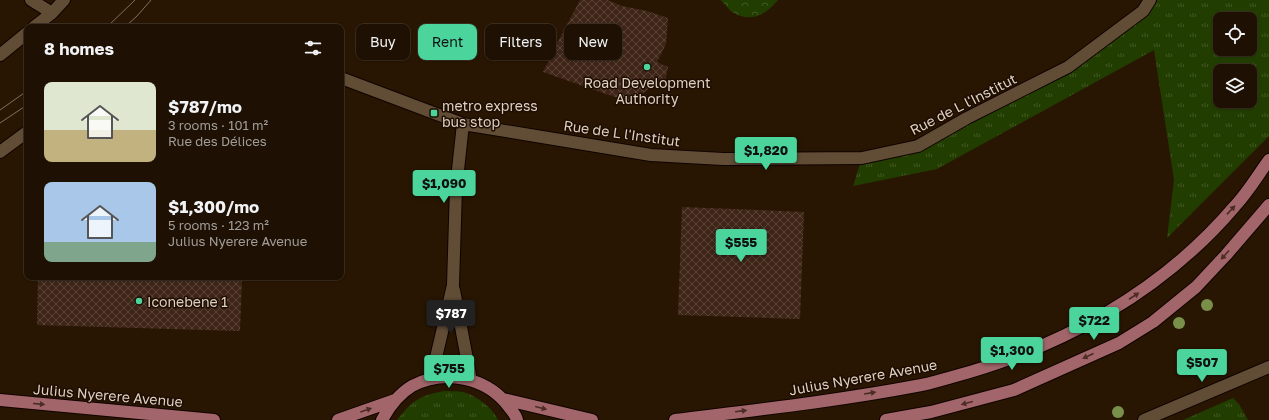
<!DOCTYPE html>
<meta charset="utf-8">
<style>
body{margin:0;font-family:"Golos Text",sans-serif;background:#26190c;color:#f1f3f6;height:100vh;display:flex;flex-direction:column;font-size:15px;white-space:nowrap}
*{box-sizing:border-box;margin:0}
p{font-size:13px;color:#a19d99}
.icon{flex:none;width:22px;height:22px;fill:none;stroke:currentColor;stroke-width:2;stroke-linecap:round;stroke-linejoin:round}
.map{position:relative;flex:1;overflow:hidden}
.sheet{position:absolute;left:24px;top:24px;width:320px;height:256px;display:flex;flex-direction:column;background:#1e1002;border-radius:8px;box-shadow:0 1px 3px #0004,0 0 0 1px #3c3024}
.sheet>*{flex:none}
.guide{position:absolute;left:356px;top:24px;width:380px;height:36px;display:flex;gap:8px}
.tools{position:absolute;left:1213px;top:12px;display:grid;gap:8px}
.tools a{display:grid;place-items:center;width:44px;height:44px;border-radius:8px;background:#1e1002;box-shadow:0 1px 3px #0004,0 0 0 1px #3c3024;font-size:20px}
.price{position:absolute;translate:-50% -34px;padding:0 9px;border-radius:4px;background:#4bd49c;color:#111;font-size:13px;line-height:26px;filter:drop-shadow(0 1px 2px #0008)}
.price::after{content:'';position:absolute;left:50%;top:24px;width:12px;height:9px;margin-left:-6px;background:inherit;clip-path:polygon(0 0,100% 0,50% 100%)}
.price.current{background:#222;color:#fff}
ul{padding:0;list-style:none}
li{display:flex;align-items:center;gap:12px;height:100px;padding:0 20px}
li span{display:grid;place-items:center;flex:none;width:112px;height:80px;border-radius:8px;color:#555}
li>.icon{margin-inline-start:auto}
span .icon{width:48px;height:48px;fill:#fffc;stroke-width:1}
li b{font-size:17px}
h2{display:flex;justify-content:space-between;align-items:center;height:48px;padding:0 20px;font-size:17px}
.chip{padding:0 14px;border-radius:8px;background:#1e1002;box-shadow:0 1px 3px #0004,0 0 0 1px #3c3024;font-size:14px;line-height:36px}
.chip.current{background:#4bd49c;color:#111}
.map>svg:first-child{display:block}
</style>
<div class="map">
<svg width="1269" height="420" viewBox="0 0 1269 420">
<defs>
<pattern id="grass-tufts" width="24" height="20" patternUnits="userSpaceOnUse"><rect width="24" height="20" fill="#223d00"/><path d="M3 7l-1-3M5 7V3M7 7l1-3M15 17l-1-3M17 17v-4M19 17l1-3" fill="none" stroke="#425824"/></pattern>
<pattern id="forest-crowns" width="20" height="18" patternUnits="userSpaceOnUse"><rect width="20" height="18" fill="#223d00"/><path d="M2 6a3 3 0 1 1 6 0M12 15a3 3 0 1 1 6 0" fill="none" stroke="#425824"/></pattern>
<pattern id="building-cross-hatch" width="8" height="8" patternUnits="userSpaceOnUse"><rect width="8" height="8" fill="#3f2518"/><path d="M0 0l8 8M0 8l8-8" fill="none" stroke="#5a4438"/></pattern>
</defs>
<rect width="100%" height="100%" fill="#281602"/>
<path fill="url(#grass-tufts)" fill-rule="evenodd" d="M1150,0H1269V136L1167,238L1174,180L1154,50L937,169L853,186L862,158L918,146L1068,67ZM1220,19H1250V49H1220ZM1220,71H1250V101H1220Z
M444,391C450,391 457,391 463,392C477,396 492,407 498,420H397C413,400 419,396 444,391Z
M1233,398L1239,404L1248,420H1183Z"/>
<path fill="url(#forest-crowns)" d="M720,0H778C766,14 752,23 734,13C728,10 725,3 720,0Z"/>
<path fill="url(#building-cross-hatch)" d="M580,0H607L622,6L647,11L668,18L666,44L657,62L668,67L665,81L658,83L629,102L543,72L561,36Z
M682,207L804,212L800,319L678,315Z
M38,277H242L240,331L37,325Z"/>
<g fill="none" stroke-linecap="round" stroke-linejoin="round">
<g stroke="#100300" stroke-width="14">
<path id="minor" d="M31,0L52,13
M34,27L52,13L64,0
M0,55L27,33
M341,78L463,124L651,155L723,159L862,158L918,146L967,118L1068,67L1143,11L1150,0
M0,152L27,132
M454,290L471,380
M431,379L453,285L456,188L463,124
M1144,420L1269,367"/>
</g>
<g stroke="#100300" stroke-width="14">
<path id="major" d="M503,399L592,420
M0,400L214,420
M338,420L395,400
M382,420C389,407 399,394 412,386C445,369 487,377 509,407C512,411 516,415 517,420
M675,420C755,410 837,401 916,386C929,384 941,380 952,377C1060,348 1162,292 1235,206C1248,192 1258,175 1269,160
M886,420L931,412L1014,390L1119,343L1153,322L1196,287L1226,255L1269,205"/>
</g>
<use href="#minor" stroke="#614d36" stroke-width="12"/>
<use href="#major" stroke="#a2666a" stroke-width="12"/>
<path stroke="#807160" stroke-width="1" d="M107,27L135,0
M125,27L137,16L151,0
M0,110L27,91
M0,123L27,105"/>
</g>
<g fill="#79904b">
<circle cx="1207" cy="305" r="6"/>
<circle cx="1179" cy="323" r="6"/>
<circle cx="1118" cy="412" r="6"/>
</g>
<defs><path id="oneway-solid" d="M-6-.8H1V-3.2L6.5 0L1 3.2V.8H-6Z"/></defs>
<g fill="#4c2c25">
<use href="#oneway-solid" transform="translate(1231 210) rotate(-47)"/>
<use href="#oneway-solid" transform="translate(1225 255) rotate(132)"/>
<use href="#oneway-solid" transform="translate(1134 296) rotate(-33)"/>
<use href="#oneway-solid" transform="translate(1088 356) rotate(156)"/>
<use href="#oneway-solid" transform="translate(870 393) rotate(-9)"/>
<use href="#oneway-solid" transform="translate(967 403) rotate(165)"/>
<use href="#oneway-solid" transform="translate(39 404) rotate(5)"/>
<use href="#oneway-solid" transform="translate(541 408) rotate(14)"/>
<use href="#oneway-solid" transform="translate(366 410) rotate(-19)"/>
<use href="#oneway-solid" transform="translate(741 411) rotate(-7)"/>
</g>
<g fill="#4bd49c" stroke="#1e0d00" stroke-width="1.5">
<circle cx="647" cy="67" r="4"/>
<rect x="430" y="109" width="8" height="8" rx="2"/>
<circle cx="139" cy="301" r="4"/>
</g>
<g text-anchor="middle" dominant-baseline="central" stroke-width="3" stroke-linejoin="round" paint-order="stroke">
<g font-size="14" fill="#ddd1c4" stroke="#1e0d00" text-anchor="start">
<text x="647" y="82" text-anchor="middle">Road Development<tspan x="647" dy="16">Authority</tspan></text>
<text x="442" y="105">metro express<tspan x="442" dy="16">bus stop</tspan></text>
<text x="147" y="301">Iconebene 1</text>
</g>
<g font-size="14" fill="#ddd1c4" stroke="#1e0d00">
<text transform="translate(963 104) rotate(-27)">Rue de L l'Institut</text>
<text transform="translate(622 133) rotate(8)">Rue de L l'Institut</text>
<text transform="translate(863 377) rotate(-10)">Julius Nyerere Avenue</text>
<text transform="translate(108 395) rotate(5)">Julius Nyerere Avenue</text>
</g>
</g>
</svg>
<div class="tools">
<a><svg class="icon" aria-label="locate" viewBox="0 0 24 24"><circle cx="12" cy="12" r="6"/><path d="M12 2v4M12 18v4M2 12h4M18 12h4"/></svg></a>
<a><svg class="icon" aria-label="layers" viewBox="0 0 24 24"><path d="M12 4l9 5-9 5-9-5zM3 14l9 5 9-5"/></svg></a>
</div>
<b class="price" style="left:766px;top:171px">$1,820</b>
<b class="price" style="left:444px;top:204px">$1,090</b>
<b class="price" style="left:741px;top:263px">$555</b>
<b class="price current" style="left:451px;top:334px">$787</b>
<b class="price" style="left:1094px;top:341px">$722</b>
<b class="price" style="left:1012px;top:371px">$1,300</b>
<b class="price" style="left:1202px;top:383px">$507</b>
<b class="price" style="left:449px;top:389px">$755</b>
<div class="guide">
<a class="chip">Buy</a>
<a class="chip current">Rent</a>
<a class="chip">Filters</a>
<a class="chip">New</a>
</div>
<section class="sheet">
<h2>8 homes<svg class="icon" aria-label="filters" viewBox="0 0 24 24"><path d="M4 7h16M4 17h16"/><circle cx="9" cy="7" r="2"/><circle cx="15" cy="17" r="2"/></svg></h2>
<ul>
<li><span style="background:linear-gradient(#dfe7d0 60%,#c2b280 0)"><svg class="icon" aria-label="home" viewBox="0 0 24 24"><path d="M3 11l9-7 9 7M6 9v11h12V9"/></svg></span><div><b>$787/mo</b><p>3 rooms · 101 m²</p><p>Rue des Délices</p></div></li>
<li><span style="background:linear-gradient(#a9c7e8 75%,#7fa58c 0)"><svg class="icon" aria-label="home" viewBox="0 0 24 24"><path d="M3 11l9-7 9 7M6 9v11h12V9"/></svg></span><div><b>$1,300/mo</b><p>5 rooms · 123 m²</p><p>Julius Nyerere Avenue</p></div></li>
</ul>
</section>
</div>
